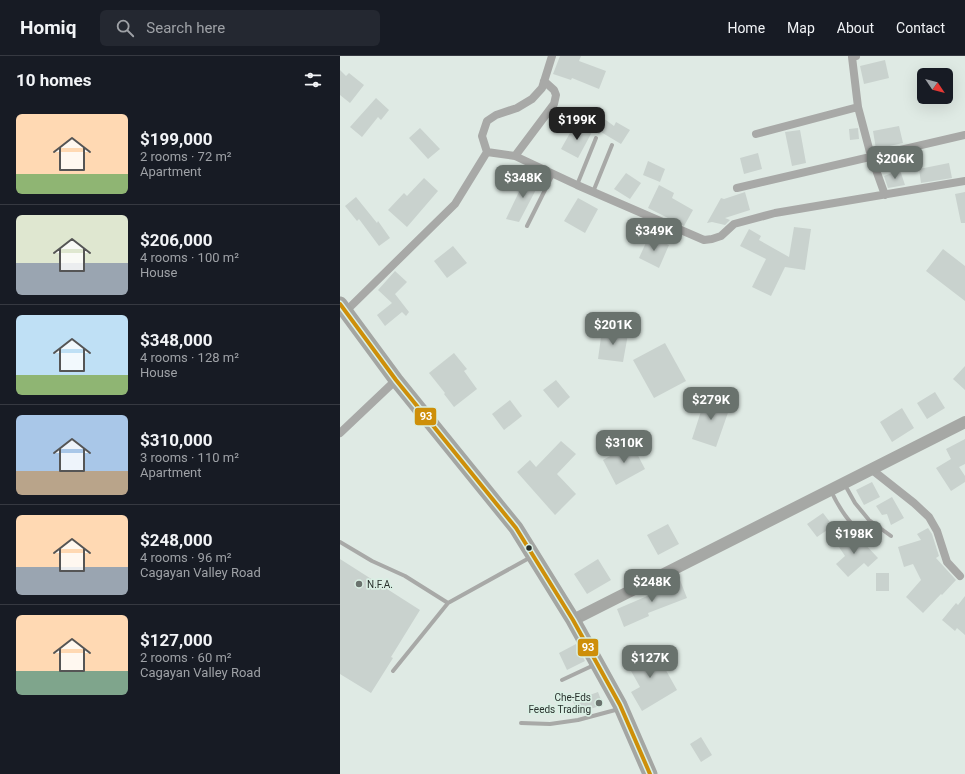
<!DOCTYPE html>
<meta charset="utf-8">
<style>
body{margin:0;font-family:Roboto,sans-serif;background:#242831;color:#f1f3f6;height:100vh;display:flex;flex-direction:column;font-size:15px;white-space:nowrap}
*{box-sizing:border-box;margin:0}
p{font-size:13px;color:#9ea1a6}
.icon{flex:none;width:22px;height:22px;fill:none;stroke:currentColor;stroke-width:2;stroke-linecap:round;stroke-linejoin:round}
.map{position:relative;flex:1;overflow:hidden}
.panel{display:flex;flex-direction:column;background:#171b24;width:340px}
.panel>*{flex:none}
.needle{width:26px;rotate:125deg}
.fabs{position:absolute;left:577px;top:12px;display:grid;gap:8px}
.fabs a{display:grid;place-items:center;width:36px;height:36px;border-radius:6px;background:#171b24;box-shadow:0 4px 16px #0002;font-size:20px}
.price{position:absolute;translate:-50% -34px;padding:0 9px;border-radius:8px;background:#69726d;color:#fff;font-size:13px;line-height:26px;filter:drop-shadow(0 1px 2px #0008)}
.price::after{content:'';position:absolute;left:50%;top:24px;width:12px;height:9px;margin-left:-6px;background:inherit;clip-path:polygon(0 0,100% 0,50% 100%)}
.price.active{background:#222;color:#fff}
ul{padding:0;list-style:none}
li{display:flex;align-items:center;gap:12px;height:100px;padding:0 16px}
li+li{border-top:1px solid #363941}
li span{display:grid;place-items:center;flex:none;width:112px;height:80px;border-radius:6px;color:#555}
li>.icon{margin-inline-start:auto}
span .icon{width:48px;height:48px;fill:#fffc;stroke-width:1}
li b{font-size:17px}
h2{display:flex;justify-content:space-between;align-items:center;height:48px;padding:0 16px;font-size:17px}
header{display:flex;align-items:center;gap:24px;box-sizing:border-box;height:56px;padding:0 20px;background:#171b24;border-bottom:1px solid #363941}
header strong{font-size:19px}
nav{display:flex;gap:22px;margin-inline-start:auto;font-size:14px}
.search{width:280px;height:36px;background:#242831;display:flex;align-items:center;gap:10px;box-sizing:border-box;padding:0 14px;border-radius:6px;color:#9ea1a6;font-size:15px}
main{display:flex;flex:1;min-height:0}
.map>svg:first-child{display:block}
</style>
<header>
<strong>Homiq</strong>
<div class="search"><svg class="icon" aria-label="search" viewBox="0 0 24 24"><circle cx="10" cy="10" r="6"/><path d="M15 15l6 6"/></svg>Search here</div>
<nav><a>Home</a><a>Map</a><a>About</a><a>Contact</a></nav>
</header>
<main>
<section class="panel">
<h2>10 homes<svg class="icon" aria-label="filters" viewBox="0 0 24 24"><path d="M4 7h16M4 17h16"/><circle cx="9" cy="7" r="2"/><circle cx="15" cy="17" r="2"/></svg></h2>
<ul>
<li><span style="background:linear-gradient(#ffd9b3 75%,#8fb573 0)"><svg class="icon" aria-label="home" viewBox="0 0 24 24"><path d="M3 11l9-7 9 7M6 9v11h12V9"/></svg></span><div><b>$199,000</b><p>2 rooms · 72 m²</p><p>Apartment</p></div></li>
<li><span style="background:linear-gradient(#dfe7d0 60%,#9aa5b1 0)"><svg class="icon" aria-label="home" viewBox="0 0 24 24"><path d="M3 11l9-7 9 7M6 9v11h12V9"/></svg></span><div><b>$206,000</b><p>4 rooms · 100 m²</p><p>House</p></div></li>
<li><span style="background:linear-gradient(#bfe0f5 75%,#8fb573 0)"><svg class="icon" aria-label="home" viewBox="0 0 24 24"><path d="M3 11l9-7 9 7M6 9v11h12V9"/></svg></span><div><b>$348,000</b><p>4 rooms · 128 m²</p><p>House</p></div></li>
<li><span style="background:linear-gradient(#a9c7e8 70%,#b9a48a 0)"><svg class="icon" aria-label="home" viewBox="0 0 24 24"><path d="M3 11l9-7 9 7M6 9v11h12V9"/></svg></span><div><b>$310,000</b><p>3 rooms · 110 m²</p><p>Apartment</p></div></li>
<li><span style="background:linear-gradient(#ffd9b3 65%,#9aa5b1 0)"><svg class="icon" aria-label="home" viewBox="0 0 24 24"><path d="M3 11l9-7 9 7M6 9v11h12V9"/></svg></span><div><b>$248,000</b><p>4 rooms · 96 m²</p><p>Cagayan Valley Road</p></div></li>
<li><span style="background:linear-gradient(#ffd9b3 70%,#7fa58c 0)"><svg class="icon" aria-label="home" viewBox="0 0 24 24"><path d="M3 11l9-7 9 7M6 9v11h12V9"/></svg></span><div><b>$127,000</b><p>2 rooms · 60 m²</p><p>Cagayan Valley Road</p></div></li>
</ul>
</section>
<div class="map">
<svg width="625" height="718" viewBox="0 0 625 718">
<rect width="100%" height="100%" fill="#dfeae4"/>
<path fill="#c9d2ce" d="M220,0H241L239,5L266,15L259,33L232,22L231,24L213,18Z
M545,4L549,22L524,28L520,10Z
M0,14L6,20L9,17L24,29L10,47L0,39Z
M36,42L49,54L41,64L38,61L22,81L10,71Z
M259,59L274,70L276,66L290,74L281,88L261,76L259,78L250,71Z
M235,68L252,76L238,102L221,93Z
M559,70L563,87L536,93L533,75Z
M80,72L100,93L88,103L69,82Z
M518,72L519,83L510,84L509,73Z
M460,74L466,107L452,110L445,76Z
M418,97L422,113L404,118L400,102Z
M308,105L325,113L320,126L303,119Z
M609,107L612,122L581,127L579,113Z
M560,114L565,129L548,132L544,120Z
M286,117L301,127L290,143L274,133Z
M187,119L201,124L179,166L166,163Z
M84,122L98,135L67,171L48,154L64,137L67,140Z
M319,129L334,137L332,142L353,154L344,170L308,152Z
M405,136L410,154L385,162L390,164L385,169L372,166L367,167L381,142L384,143Z
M625,136V167H621L615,138Z
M16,141L37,167L38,165L50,182L39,190L19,163L17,165L5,150Z
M238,142L258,153L245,177L224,165Z
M454,171L471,173L465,214L445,211L431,240L412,231L426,203L400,190L409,173L421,180L419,184L449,201Z
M309,180L329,189L319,212L299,202Z
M113,190L127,207L107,222L94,205Z
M603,193L625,210V245L586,215Z
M55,215L67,226L55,238L69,256L66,260L62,256L45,270L37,259L52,247L38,234Z
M262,274L288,278L283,306L258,303Z
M325,287L346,325L314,342L293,304Z
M114,297L127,313L124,315L137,333L114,351L104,338L105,337L89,317Z
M625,310V334L613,323Z
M216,324L230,341L218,352L203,334Z
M595,336L605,352L587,363L577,347Z
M366,340L391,348L376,391L352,383Z
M170,344L182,360L164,374L152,358Z
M562,352L574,372L552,386L540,366Z
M625,383V408L619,411L625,420V426L611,435L596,412L611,403L606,393Z
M221,385L236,398L217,418L236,438L215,459L177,416L190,404L196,411Z
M292,388L305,413L276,429L263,404Z
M532,426L540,441L524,449L516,434Z
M552,441L564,462L551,469L547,458L542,459L536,450Z
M483,457L493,470L477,481L467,468Z
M328,468L339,488L318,499L307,479Z
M588,472L592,478L599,500L596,502L616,524L602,539L601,538L583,557L566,541L581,524L573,508L564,511L558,491L581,484L577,478Z
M508,476L518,491L523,486L538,502L528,511L524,507L508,521L496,508L505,500L495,485Z
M0,503L80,554L51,601L53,602L31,637L0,618Z
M258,503L271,524L247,538L234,518Z
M536,517H549V535H536Z
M340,524L347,542L308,557L309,560L284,571L277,553L312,538L311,535Z
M625,540V579L617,572L615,575L602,564L616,547L618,549Z
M236,588L245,605L227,614L219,597Z
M313,591L337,634L302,655L291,636L300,631L286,606Z
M258,636L263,649L237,657L233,645Z
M361,681L372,699L361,706L350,688Z"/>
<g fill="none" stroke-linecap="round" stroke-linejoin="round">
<path stroke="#a8a9a7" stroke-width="4" d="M237,129L256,82
M253,136L272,89
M187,170L213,118
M505,429L515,447L529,464L551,480
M491,435C500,454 509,466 524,481
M0,486L32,505L65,520L108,547
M53,615L108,547L191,501
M222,624L254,609
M181,667L210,668L238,664L279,653"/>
<path stroke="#a8a9a7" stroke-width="8" d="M516,0L512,1L518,51L531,100L545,139
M416,78L518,51
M147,96L142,80L147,65L156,59L177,52L192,43L202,32L212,0
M175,100L214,48L216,39L214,34L204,25
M397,132L625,79
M6,255L115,148L147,96L175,100L237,129L364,184L372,183L381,180L394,168L435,157L625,125
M0,377L56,324
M531,413L574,447L589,461L597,475L607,506L620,520"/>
<path stroke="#a6a8a5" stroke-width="12" d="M233,564L625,366"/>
<path stroke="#a4a6a3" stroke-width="15" d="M0,248L56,324L176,472L233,564L280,649L310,718"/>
<g stroke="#daefe4" stroke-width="7">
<path id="bus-1" d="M0,248L56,324L176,472L233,564L280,649L310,718"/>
</g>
<use href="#bus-1" stroke="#ce8f09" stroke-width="4"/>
</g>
<circle fill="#29312d" stroke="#daefe4" stroke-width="1.5" cx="189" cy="492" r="3.5"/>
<g fill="#69726d" stroke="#daefe4" stroke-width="1.5">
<circle cx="19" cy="528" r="4"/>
<circle cx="259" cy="647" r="4"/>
</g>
<g text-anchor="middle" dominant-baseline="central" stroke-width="3.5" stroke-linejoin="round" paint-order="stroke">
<g font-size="10" fill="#29312d" stroke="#daefe4" text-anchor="start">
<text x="27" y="528">N.F.A.</text>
<text x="251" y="641" text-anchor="end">Che-Eds<tspan x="251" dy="12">Feeds Trading</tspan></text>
</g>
</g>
<g stroke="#daefe4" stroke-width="1.5">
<rect x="74" y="351" width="23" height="19" rx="4" fill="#ce8f09"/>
<rect x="237" y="582" width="22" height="19" rx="4" fill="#ce8f09"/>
</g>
<g font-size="11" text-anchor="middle" font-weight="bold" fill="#fff">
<text x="86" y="364">93</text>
<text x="248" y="595">93</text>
</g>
</svg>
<div class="fabs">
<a><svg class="needle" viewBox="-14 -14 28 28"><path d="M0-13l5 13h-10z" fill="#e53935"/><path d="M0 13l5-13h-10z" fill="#9ea1a6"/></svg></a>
</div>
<b class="price active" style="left:237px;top:85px">$199K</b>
<b class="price" style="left:555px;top:124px">$206K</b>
<b class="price" style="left:183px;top:143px">$348K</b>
<b class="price" style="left:314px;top:196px">$349K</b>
<b class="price" style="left:273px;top:290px">$201K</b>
<b class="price" style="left:371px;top:365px">$279K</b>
<b class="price" style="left:284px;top:408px">$310K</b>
<b class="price" style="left:514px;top:499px">$198K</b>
<b class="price" style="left:312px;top:547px">$248K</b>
<b class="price" style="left:310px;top:623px">$127K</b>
</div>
</main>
